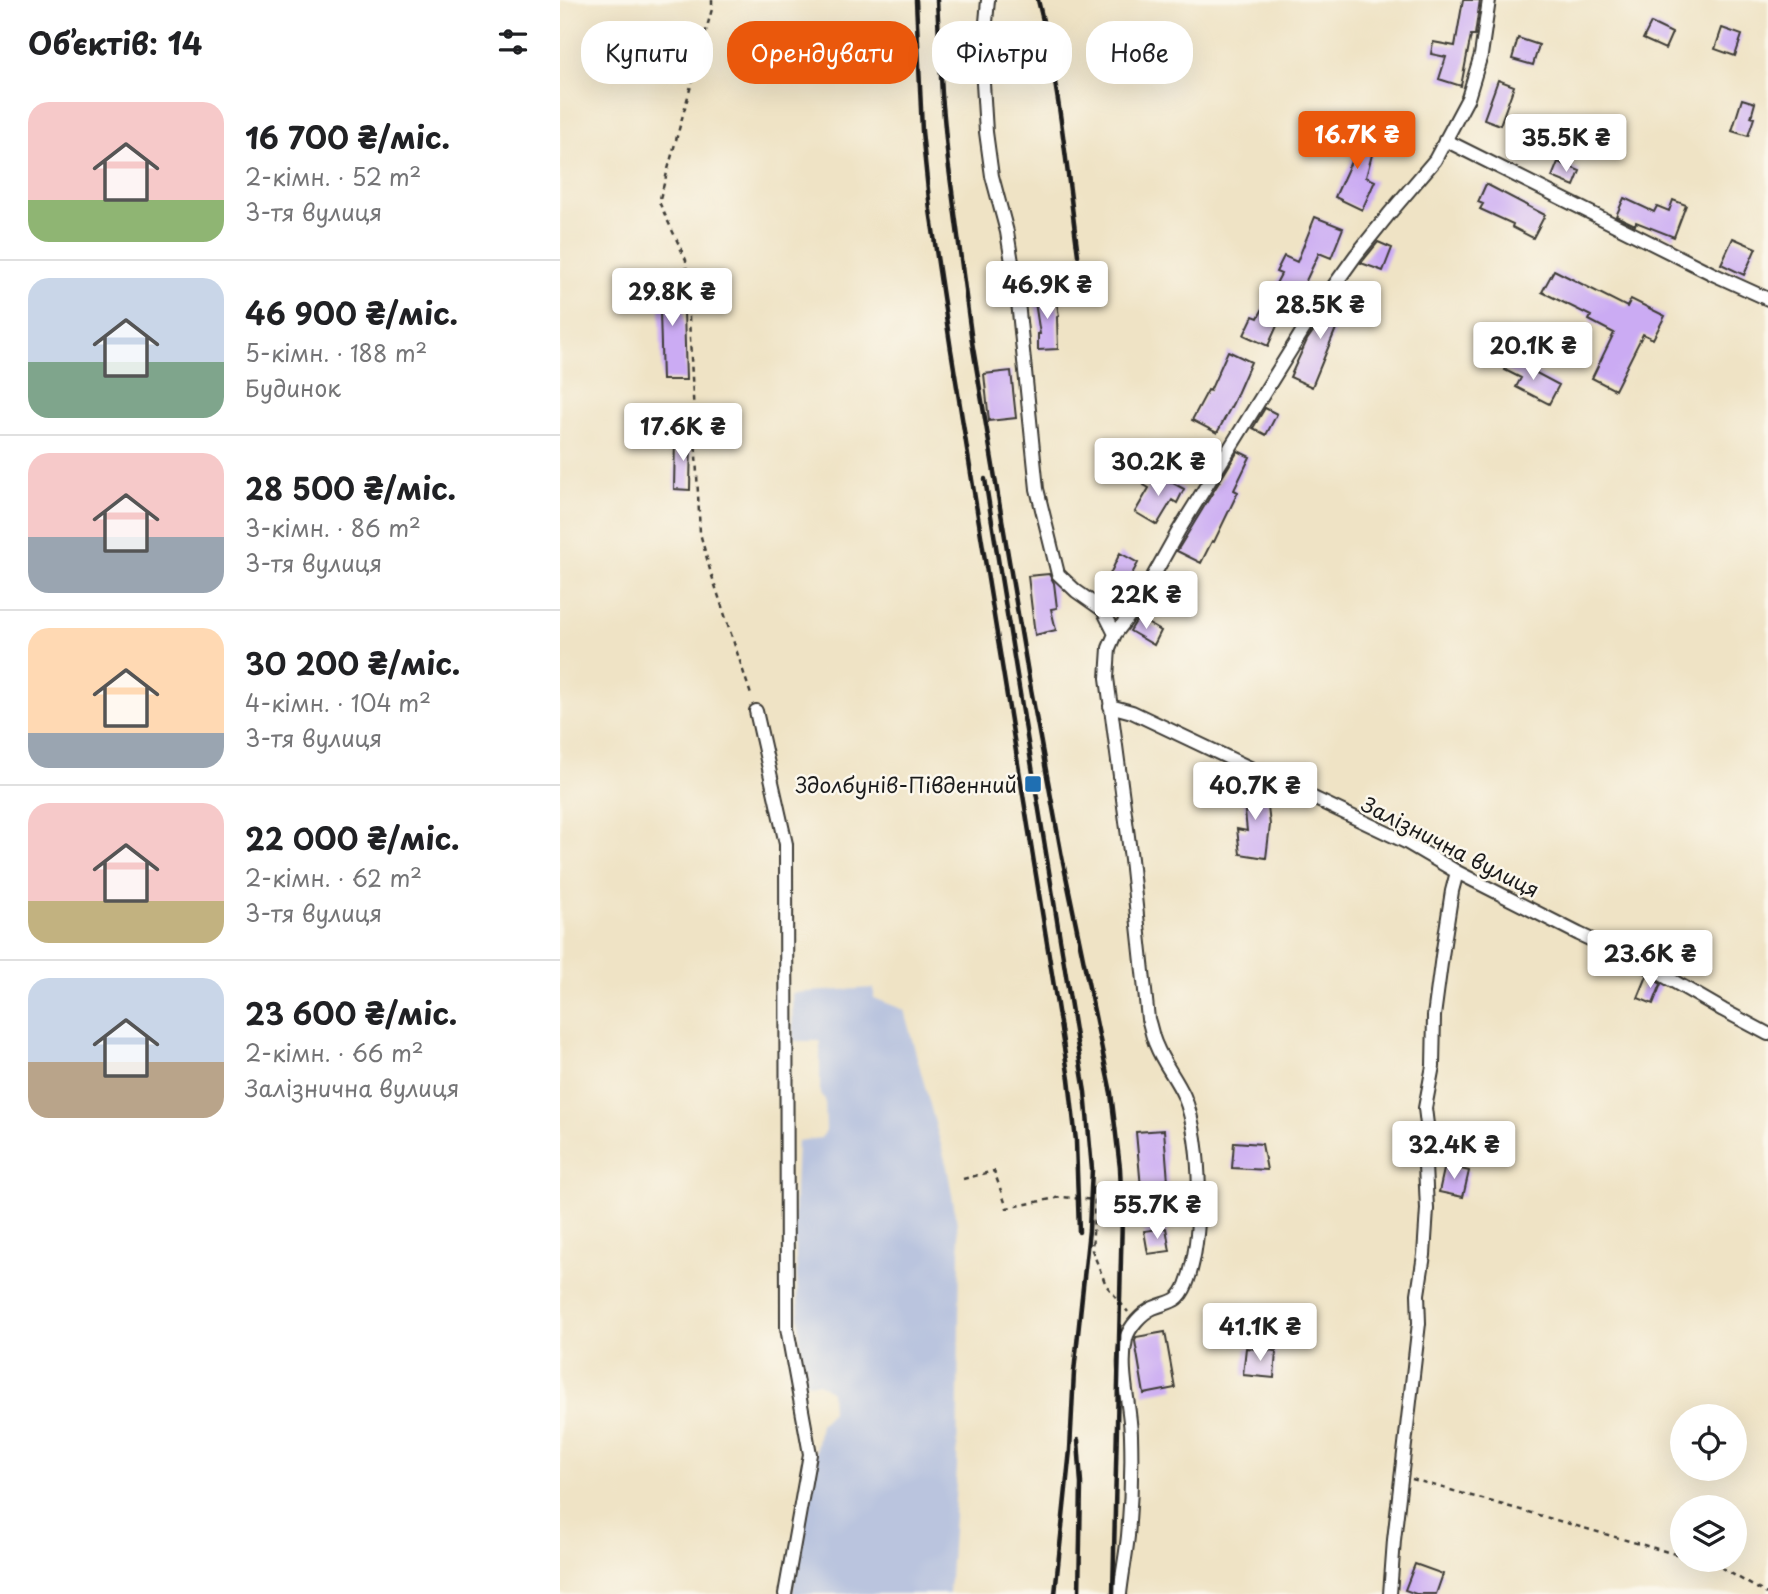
<!DOCTYPE html>
<html lang="uk">
<meta charset="utf-8">
<style>
body{margin:0;font-family:"Playpen Sans",sans-serif;background:#f6f6f6;color:#202124;height:100vh;display:flex;flex-direction:column;font-size:26px;white-space:nowrap}
*{box-sizing:border-box;margin:0}
p{font-size:23px;color:#757577}
.icon{flex:none;width:38px;height:38px;fill:none;stroke:currentColor;stroke-width:2;stroke-linecap:round;stroke-linejoin:round}
.map{position:relative;flex:1;overflow:hidden}
.drawer{display:flex;flex-direction:column;background:#fff;width:560px}
.drawer>*{flex:none}
.banner{position:absolute;left:21px;top:21px;width:665px;height:63px;display:flex;gap:14px}
.buttons{position:absolute;left:1110px;top:1404px;display:grid;gap:14px}
.buttons a{display:grid;place-items:center;width:77px;height:77px;border-radius:50%;background:#fff;box-shadow:0 7px 28px #0002;font-size:35px}
.price{position:absolute;translate:-50% -60px;padding:0 16px;border-radius:7px;background:#fff;color:#222;font-size:23px;line-height:46px;filter:drop-shadow(0 2px 4px #0008)}
.price::after{content:'';position:absolute;left:50%;top:42px;width:21px;height:16px;margin-left:-10px;background:inherit;clip-path:polygon(0 0,100% 0,50% 100%)}
.price.selected{background:#ea580c;color:#fff}
ul{padding:0;list-style:none}
li{display:flex;align-items:center;gap:21px;height:175px;padding:0 28px}
li+li{border-top:2px solid #e0e0e0}
li span{display:grid;place-items:center;flex:none;width:196px;height:140px;border-radius:21px;color:#555}
li>.icon{margin-inline-start:auto}
span .icon{width:84px;height:84px;fill:#fffc;stroke-width:1}
li b{font-size:30px}
h2{display:flex;justify-content:space-between;align-items:center;height:84px;padding:0 28px;font-size:30px}
.tag{padding:0 24px;border-radius:28px;background:#fff;box-shadow:0 7px 28px #0002;font-size:24px;line-height:63px}
.tag.selected{background:#ea580c;color:#fff}
main{display:flex;flex:1;min-height:0}
.map>svg:first-child{display:block}
</style>
<main>
<section class="drawer">
<h2>Об’єктів: 14<svg class="icon" aria-label="filters" viewBox="0 0 24 24"><path d="M4 7h16M4 17h16"/><circle cx="9" cy="7" r="2"/><circle cx="15" cy="17" r="2"/></svg></h2>
<ul>
<li><span style="background:linear-gradient(#f6c9c9 70%,#8fb573 0)"><svg class="icon" aria-label="home" viewBox="0 0 24 24"><path d="M3 11l9-7 9 7M6 9v11h12V9"/></svg></span><div><b>16 700 ₴/міс.</b><p>2-кімн. · 52 m²</p><p>3-тя вулиця</p></div></li>
<li><span style="background:linear-gradient(#c9d6e8 60%,#7fa58c 0)"><svg class="icon" aria-label="home" viewBox="0 0 24 24"><path d="M3 11l9-7 9 7M6 9v11h12V9"/></svg></span><div><b>46 900 ₴/міс.</b><p>5-кімн. · 188 m²</p><p>Будинок</p></div></li>
<li><span style="background:linear-gradient(#f6c9c9 60%,#9aa5b1 0)"><svg class="icon" aria-label="home" viewBox="0 0 24 24"><path d="M3 11l9-7 9 7M6 9v11h12V9"/></svg></span><div><b>28 500 ₴/міс.</b><p>3-кімн. · 86 m²</p><p>3-тя вулиця</p></div></li>
<li><span style="background:linear-gradient(#ffd9b3 75%,#9aa5b1 0)"><svg class="icon" aria-label="home" viewBox="0 0 24 24"><path d="M3 11l9-7 9 7M6 9v11h12V9"/></svg></span><div><b>30 200 ₴/міс.</b><p>4-кімн. · 104 m²</p><p>3-тя вулиця</p></div></li>
<li><span style="background:linear-gradient(#f6c9c9 70%,#c2b280 0)"><svg class="icon" aria-label="home" viewBox="0 0 24 24"><path d="M3 11l9-7 9 7M6 9v11h12V9"/></svg></span><div><b>22 000 ₴/міс.</b><p>2-кімн. · 62 m²</p><p>3-тя вулиця</p></div></li>
<li><span style="background:linear-gradient(#c9d6e8 60%,#b9a48a 0)"><svg class="icon" aria-label="home" viewBox="0 0 24 24"><path d="M3 11l9-7 9 7M6 9v11h12V9"/></svg></span><div><b>23 600 ₴/міс.</b><p>2-кімн. · 66 m²</p><p>Залізнична вулиця</p></div></li>
</ul>
</section>
<div class="map">
<svg width="1208" height="1594" viewBox="0 0 1208 1594">
<rect width="100%" height="100%" fill="#fbf7ec"/>
<filter id="ink" filterUnits="userSpaceOnUse"><feTurbulence type="fractalNoise" baseFrequency=".0143" numOctaves="2"/><feDisplacementMap in="SourceGraphic" scale="14" xChannelSelector="R" yChannelSelector="G"/><feConvolveMatrix kernelMatrix="1 2 1 2 8 2 1 2 1" color-interpolation-filters="sRGB"/></filter>
<filter id="wash" filterUnits="userSpaceOnUse"><feTurbulence type="fractalNoise" baseFrequency=".00686" numOctaves="4" result="noise"/><feDisplacementMap in="SourceGraphic" scale="28" xChannelSelector="R" yChannelSelector="G"/><feGaussianBlur stdDeviation="1.57" result="paint"/><feColorMatrix in="noise" values="0 0 0 0 0 0 0 0 0 0 0 0 0 0 0 0 0 1.4 0 .05"/><feComposite in="paint" operator="in"/></filter>
<g filter="url(#wash)">
<rect width="100%" height="100%" fill="#efe3c5"/>
<path fill="#bac4de" d="M314,988V998L344,1010L387,1167L396,1217L400,1252L397,1467L389,1594H232L260,1424L272,1412L271,1392L259,1383L242,1382L234,1217L237,1141L261,1138L266,1131L265,1099L260,1095V1041H233L232,993Z"/>
<g id="blocks">
<path fill="#cbabf3" d="M903,0H920L915,35H911L901,86L879,79L886,57L871,54L873,42L895,46Z
M1091,23L1112,33L1105,49L1083,39Z
M1162,28L1182,35L1175,56L1155,49Z
M958,38L979,45L973,65L952,59Z
M938,80L954,86L940,125L924,119Z
M1182,99L1195,103L1191,117L1194,118L1188,136L1172,131Z
M787,132L816,140L806,177L815,181L802,210L775,197L794,155L782,151Z
M998,162L1020,171L1014,186L992,177Z
M926,184L985,215L973,238L952,227L953,224L920,209L923,204L918,202Z
M1064,198L1094,212L1097,206L1109,211L1113,200L1126,205L1114,237L1076,222L1075,225L1056,216Z
M755,217L783,228L771,258L759,253L744,285L740,284L721,320L720,319L708,346L684,335L693,316L698,318L721,274L716,272L724,256L737,262Z
M1173,238L1196,248L1184,275L1161,264Z
M818,242L832,248L823,271L801,263Z
M994,270L1067,307L1071,299L1105,316L1093,339L1083,334L1055,390L1032,378L1054,333L1029,320L1031,316L982,292Z
M99,276H123L126,380H102Z
M782,290L794,297L777,326L752,387L730,377L747,340Z
M495,292L499,316L497,317L498,349L478,350V334H480L474,296Z
M668,351L691,362L673,403L657,433L632,420L648,390L650,391Z
M950,359L999,385L989,404L956,387L961,378L945,370Z
M451,371L456,418L429,421L424,374Z
M705,408L717,414L706,435L693,428Z
M115,437H131L130,490L114,489Z
M678,451L690,457L674,490L678,492L654,542L652,541L641,563L617,551Z
M591,471L624,489L617,503L612,500L597,525L575,512L589,488L584,485Z
M560,553L578,563L567,583L550,574Z
M489,574L494,583L497,608L491,609L496,630L475,635L468,576Z
M603,576L631,591L620,612L592,597Z
M578,618L601,631L594,645L570,631Z
M682,783L706,788L710,825L706,858L680,854L677,829L687,831Z
M1087,976L1101,984L1093,1004L1078,998Z
M604,1130L610,1207L583,1210L576,1132Z
M674,1142L702,1144L707,1170L672,1168Z
M885,1165L909,1171L903,1197L879,1192Z
M606,1228L610,1251L588,1254L584,1231Z
M605,1332L615,1388L584,1394L575,1341L576,1337Z
M686,1348L716,1351L714,1378L683,1375Z
M855,1564L883,1574L876,1594H856L845,1590Z"/>
</g>
</g>
<g filter="url(#ink)">
<use href="#blocks" fill-opacity="0" stroke="#3c3a35" stroke-width="2"/>
<g fill="none" stroke-linecap="round" stroke-linejoin="round">
<g stroke="#3c3a35" stroke-width="16">
<path id="street" d="M428,0L422,67L426,132L432,176L447,232L457,292L477,489L498,574L516,591L543,610L555,634L549,648L547,678L571,859L588,1019C591,1027 592,1037 596,1045C603,1063 616,1078 624,1096C643,1140 644,1241 626,1285C618,1304 609,1301 593,1308C582,1313 569,1327 566,1339C559,1371 570,1403 571,1435C572,1468 571,1502 568,1536C566,1555 562,1575 560,1594
M885,140L1155,275L1208,299
M555,634L576,607L619,530L750,319L796,255L829,214L875,160L908,98L921,55L929,0
M550,706L572,712L846,842L897,872L1019,934L1087,966L1163,1010L1208,1034
M196,711L226,844L227,1328L250,1454L225,1594
M830,1594L834,1540L859,1323L858,1294L864,1255L867,1209L865,1165L868,1133L865,1108L873,1066L874,1016L882,956L892,891L897,872"/>
</g>
<path stroke="#3c3a35" stroke-width="2.5" stroke-dasharray="5 5" stroke-linecap="butt" d="M152,0V9L99,202L126,260L140,533L150,570L192,698
M403,1179L434,1171L447,1208L501,1197L535,1200L532,1250L546,1285L568,1312
M852,1479L1122,1556
M1133,1559L1160,1567L1207,1594"/>
<use href="#street" stroke="#fff" stroke-width="12"/>
<path stroke="#1c1c1c" stroke-width="4.5" d="M356,0L362,131L370,210L391,350L509,1079L516,1141L519,1232
M377,0L382,95L388,161L412,342L468,673L502,857L551,1093L560,1168L562,1215L553,1594
M478,0C499,81 507,171 518,255
M425,479L525,1092L532,1169L529,1230L514,1372L510,1450L495,1594
M518,1440L521,1484L519,1594"/>
</g>
</g>
<rect fill="#1f6fb2" stroke="#fbf7ec" stroke-width="2.5" x="464" y="775" width="18" height="18" rx="3.5"/>
<g text-anchor="middle" dominant-baseline="central" stroke-width="5" stroke-linejoin="round" paint-order="stroke">
<g font-size="21" fill="#1c1c1c" stroke="#fbf7ec" text-anchor="end">
<text x="457" y="784">Здолбунів-Південний</text>
</g>
<g font-size="21" fill="#1c1c1c" stroke="#fbf7ec">
<text transform="translate(891 846) rotate(27)">Залізнична вулиця</text>
</g>
</g>
</svg>
<div class="buttons">
<a><svg class="icon" aria-label="locate" viewBox="0 0 24 24"><circle cx="12" cy="12" r="6"/><path d="M12 2v4M12 18v4M2 12h4M18 12h4"/></svg></a>
<a><svg class="icon" aria-label="layers" viewBox="0 0 24 24"><path d="M12 4l9 5-9 5-9-5zM3 14l9 5 9-5"/></svg></a>
</div>
<b class="price selected" style="left:797px;top:171px">16.7K ₴</b>
<b class="price" style="left:1006px;top:174px">35.5K ₴</b>
<b class="price" style="left:487px;top:321px">46.9K ₴</b>
<b class="price" style="left:112px;top:328px">29.8K ₴</b>
<b class="price" style="left:760px;top:341px">28.5K ₴</b>
<b class="price" style="left:973px;top:382px">20.1K ₴</b>
<b class="price" style="left:123px;top:463px">17.6K ₴</b>
<b class="price" style="left:598px;top:498px">30.2K ₴</b>
<b class="price" style="left:586px;top:631px">22K ₴</b>
<b class="price" style="left:695px;top:822px">40.7K ₴</b>
<b class="price" style="left:1090px;top:990px">23.6K ₴</b>
<b class="price" style="left:894px;top:1181px">32.4K ₴</b>
<b class="price" style="left:597px;top:1241px">55.7K ₴</b>
<b class="price" style="left:700px;top:1363px">41.1K ₴</b>
<div class="banner">
<a class="tag">Купити</a>
<a class="tag selected">Орендувати</a>
<a class="tag">Фільтри</a>
<a class="tag">Нове</a>
</div>
</div>
</main>
